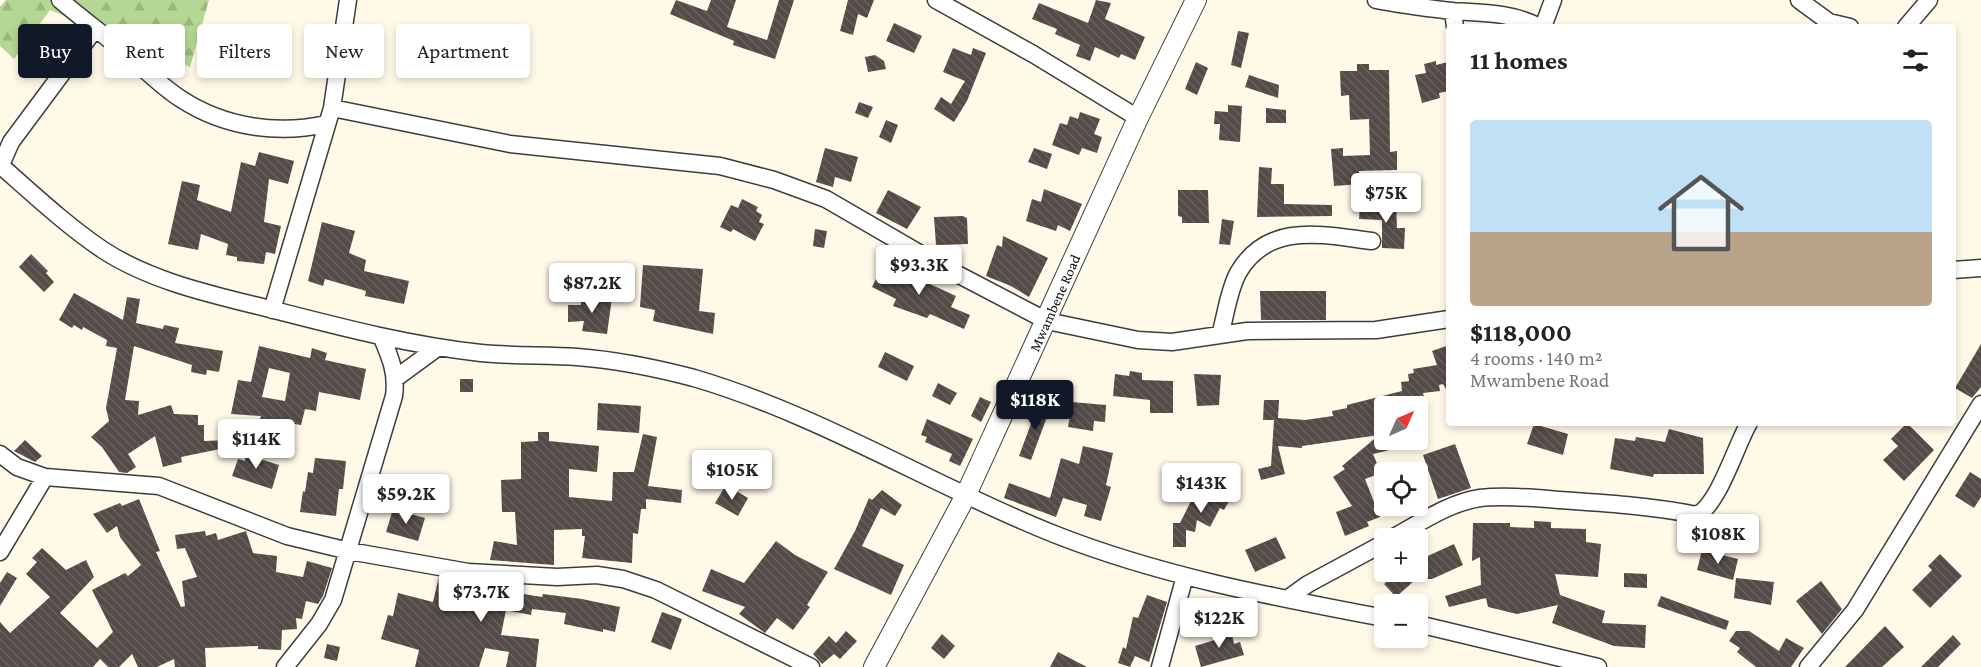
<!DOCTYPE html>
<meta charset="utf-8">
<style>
body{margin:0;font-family:"Crimson Pro",serif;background:#f2f2f2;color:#222;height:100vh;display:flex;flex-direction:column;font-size:22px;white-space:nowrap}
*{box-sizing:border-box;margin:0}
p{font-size:20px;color:#767676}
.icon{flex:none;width:33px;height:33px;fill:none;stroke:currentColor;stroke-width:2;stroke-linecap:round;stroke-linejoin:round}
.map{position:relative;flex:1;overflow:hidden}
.panel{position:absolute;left:1446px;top:24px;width:510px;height:402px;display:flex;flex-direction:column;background:#fff;border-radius:6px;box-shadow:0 3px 9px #0003}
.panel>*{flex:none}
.guide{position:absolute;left:18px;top:24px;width:570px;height:54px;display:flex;gap:12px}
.needle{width:39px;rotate:45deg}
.fabs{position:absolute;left:1374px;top:396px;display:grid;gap:12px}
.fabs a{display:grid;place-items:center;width:54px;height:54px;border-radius:6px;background:#fff;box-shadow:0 3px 9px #0003;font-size:30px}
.price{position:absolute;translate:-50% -51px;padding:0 14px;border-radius:6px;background:#fff;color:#222;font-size:20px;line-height:39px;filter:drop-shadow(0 2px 3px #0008)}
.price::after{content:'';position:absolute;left:50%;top:36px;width:18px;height:14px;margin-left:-9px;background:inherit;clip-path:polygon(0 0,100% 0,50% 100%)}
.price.current{background:#111827;color:#fff}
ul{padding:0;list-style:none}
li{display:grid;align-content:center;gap:12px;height:318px;padding:0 24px}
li+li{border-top:2px solid #e0e0e0}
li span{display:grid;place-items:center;height:186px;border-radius:6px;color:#555}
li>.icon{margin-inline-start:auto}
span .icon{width:108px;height:108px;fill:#fffc;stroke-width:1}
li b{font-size:26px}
h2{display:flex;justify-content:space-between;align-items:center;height:72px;padding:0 24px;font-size:26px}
.chip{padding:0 21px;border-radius:6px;background:#fff;box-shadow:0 3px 9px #0003;font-size:21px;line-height:54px}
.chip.current{background:#111827;color:#fff}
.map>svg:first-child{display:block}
</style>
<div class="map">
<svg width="1981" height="667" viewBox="0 0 1981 667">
<defs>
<pattern id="forest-firs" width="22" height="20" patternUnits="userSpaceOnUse" patternTransform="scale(1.5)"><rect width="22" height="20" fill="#b4d794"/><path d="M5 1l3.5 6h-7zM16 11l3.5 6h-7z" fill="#99b77e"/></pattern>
<pattern id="building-back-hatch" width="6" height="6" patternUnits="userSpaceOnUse" patternTransform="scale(1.5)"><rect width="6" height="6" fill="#534b47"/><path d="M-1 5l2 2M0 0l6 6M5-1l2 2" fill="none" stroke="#67605d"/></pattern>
</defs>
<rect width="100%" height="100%" fill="#fffae8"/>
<path fill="url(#forest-firs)" d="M6,0H209L190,67L50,10L14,59L0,46V7Z"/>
<path fill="url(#building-back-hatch)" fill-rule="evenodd" d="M676,0L707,11L711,0H736L727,27L767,40L779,0H794L775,59L733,45L734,41L670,14Z
M848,0H874L867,18L858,14L853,35L840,31Z
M1096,0L1111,3L1105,19L1145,37L1135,60L1121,54L1119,58L1095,47L1090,61L1076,56L1080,45L1055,34L1057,29L1032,19L1039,3L1088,23Z
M894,23L922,36L914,53L886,41Z
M1238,31L1249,33L1241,68L1231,65Z
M953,48L971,55L973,48L986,53L967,101L954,122L934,109L941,97L951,104L965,81L943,72Z
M875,55L884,61L886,69L868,72L865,57Z
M1436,61V65L1448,62L1449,91L1439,93L1440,98L1422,103L1415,75L1426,73L1424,64Z
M1196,62L1208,68L1197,95L1185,89Z
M1357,64H1369V70H1389L1390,152L1397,151V170L1359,171L1360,184L1334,186L1331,149L1343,148V156L1370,155L1369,119L1350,120L1349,95L1341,96L1340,71H1357Z
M1249,75L1279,85L1278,98L1245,87Z
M859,102L873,107L868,118L855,113Z
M1228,105L1242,106L1240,142L1219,140L1220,124H1214L1215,111L1228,112Z
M1266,108L1286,110V123H1266Z
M1080,112L1100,119L1094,134L1102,137L1097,153L1082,148L1079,155L1052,145L1060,123L1067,125L1070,116L1078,119Z
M886,120L898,125L891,143L879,137Z
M825,148L858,157L851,182L835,177L833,187L816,182Z
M1034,148L1052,154L1047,169L1028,162Z
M259,152L294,161L288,184L269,179L264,222L281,226L275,254L266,252L264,264L237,261V257L226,255L228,244L201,234L198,250L168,244L182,181L200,185L197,200L231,212L241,162L255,166Z
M1259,167L1272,168L1271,184H1284V204L1332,205V216L1257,217Z
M1044,189L1082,204L1070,231L1058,225L1056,231L1026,221L1032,199L1041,202Z
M888,190L921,207L907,229L876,213Z
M1178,190H1208L1209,223H1182V217L1178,216Z
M742,199L758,207L756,211L762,215L759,222L764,224L755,241L733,229L731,232L720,227L731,205L738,208Z
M1396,204L1397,228H1405L1404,249L1382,248V220L1359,219L1360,206Z
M963,216L967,218L968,244L936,245L934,217Z
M1222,219L1234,221L1230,245L1219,244Z
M322,222L355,231L349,253L366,260L364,271L409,281L404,304L365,296L366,291L325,279L323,286L308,281Z
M815,229L827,231L824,248L813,246Z
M1003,236L1048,258L1029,297L1011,286L986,276L997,245L1002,247Z
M31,254L48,271L46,273L54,282L44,292L19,267Z
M884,263L956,296L951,307L970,315L964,329L930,314L927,318L893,306L896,299L872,287Z
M643,265L703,269L699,311L715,313L713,334L653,321L655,310L640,307Z
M1260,291H1326V320H1261Z
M74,293L123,320L127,297L140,299L136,323L163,329L164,325L179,328L175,343L223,351L219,372L207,370L206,375L191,372L192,365L134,346L125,400L139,401L138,415L171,405L174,414L198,415V425H204V441L229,440L230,447L181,457L182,462L163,467L155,436L128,454L136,467L127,473L119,472L102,447L91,437L109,421L106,408L117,348L106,346L107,340L83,327L82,330L74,325L72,328L59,320Z
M599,297L612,298L607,334L582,331L584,321L568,322V305H581V299Z
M1981,344V387L1972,398L1955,388Z
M1449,345V394L1443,384L1439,385L1440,391L1423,393L1426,406H1384V440H1414L1415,444L1373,454L1381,473L1365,479L1380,517L1367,522L1369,526L1345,536L1336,512L1352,506L1333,477L1345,469L1342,466L1379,435L1302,446V448L1278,446L1285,474L1261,480L1258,469L1271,466L1274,420H1263L1264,400H1279L1278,418L1305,420L1333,416L1332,411L1347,408V405L1402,391L1401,382L1409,381L1408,374L1414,373L1413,369L1437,365L1432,351Z
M259,346L310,358L312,348L327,353L325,360L366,369L360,400L319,392L316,411L305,409L301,425L260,419L261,416L231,414L238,380L251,382ZM269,368L290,373L285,401L262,397Z
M885,352L914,366L907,381L878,367Z
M1130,371L1142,373V380L1173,381V413H1150V400L1113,396L1115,374L1129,376Z
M1194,374L1221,375L1219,405L1197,406Z
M460,379H473V392H460Z
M938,383L957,393L950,405L932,396Z
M980,397L991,402L981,422L971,416Z
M1039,402L1051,406L1031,460L1019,456Z
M1072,402L1106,405L1105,422L1094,421L1093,431L1068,427Z
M598,403L641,406L639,433L597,430Z
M927,419L973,439L960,466L949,461L952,454L925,442L927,437L921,435Z
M1907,423L1934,450L1904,481L1883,460L1898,446L1891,439Z
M1534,424L1568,434L1563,455L1527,444Z
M1669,429L1703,438L1704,474H1654L1653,477L1610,469L1615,438L1635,441L1636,437L1665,442Z
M538,432H549V441L599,446L597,472L569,469V497L612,501L613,472H634L643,434L657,437L648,486L682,490L681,503L646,499V509H641L638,534L633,533L632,563L582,558L585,536H582V529L554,530V565L490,560L494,541L517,545L515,512H502L501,480L521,479V442L538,441Z
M25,440L42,456L35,462L14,451Z
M1455,444L1471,488L1438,499L1423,455Z
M1083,446L1113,453L1106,485L1111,487L1101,521L1084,516L1087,505L1063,498L1056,517L1004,498L1009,483L1050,498L1061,458L1079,464Z
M246,449L260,451V459L279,465L272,489L232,476L238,459L245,461Z
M315,458L346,461L343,489H339L336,516L300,512L303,491L305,492L308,472L313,473Z
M1970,472L1981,479V497L1974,508L1955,496Z
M1217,483L1234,492L1224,510L1220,508L1210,527L1197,520L1195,532L1186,530V547H1173V523H1180L1192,499L1205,506Z
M726,485L748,498L738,516L715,503Z
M882,490L902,505L895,516L881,508L862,546L904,565L891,595L834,569L855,531L869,498L872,500Z
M139,499L160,551L156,552L181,607L185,606L182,581L197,577L185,548L177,549L175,535L205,531L206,536L216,533L218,540L246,531L253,553L277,556L276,572L303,577L307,561L332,568L323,596L318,604L306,601L302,619L296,618L297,629L282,630L281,650L258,649V646L205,648L206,667H175L174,659L157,667H138L132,654L119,667H108L100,659L93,667H0V622L10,633L50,597L26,574L37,562L32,558L42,548L66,570L86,560L94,577L60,613L97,648L113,632L92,590L125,573L128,576L141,565L120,537L117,526L107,533L93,514L120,503L122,506Z
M393,509L425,518L418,541L386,532Z
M1534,521L1551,522V528L1586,529V542L1601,544L1598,577L1555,574L1560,595L1605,611L1602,623L1646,625L1645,648L1614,646L1552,623L1558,605L1517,614L1488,607L1486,598L1449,607L1445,596L1481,585L1480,557L1472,561L1473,523H1510V527L1534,528Z
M1276,537L1286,558L1255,572L1245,550Z
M776,541L795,555L828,572L807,605L810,607L793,630L777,618L765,633L739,614L745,607L702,591L711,569L744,583Z
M1454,544L1463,565L1432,579H1428L1424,572L1396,597L1384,584L1398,572H1424L1419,560Z
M1702,550L1738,559L1733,580L1697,570Z
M1940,554L1962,576L1930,608L1912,590L1932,570L1928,566Z
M7,572L17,578L0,606V583Z
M1624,573L1647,574V588L1624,587Z
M439,577L491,584L505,588V591L542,597L543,594L582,599L620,607L615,632L603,629V632L564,624L566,613L532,609L531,615L506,610L501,635L539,639L536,667H506L509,652L485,648L479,667H415L419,650L381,639L388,615L393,616L398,593L433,602Z
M1736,578L1774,582L1771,605L1734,598Z
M1821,581L1842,609L1822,634L1796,601Z
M1147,595L1167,602L1149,662L1135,656L1130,667L1118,663L1123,647L1126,649L1133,617L1138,618Z
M1661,596L1729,621L1726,630L1657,606Z
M662,612L682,619L671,650L651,642Z
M1885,626L1904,647L1882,667H1845Z
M1231,629L1234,644L1240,642L1244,655L1201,667L1195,646L1218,639L1216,632Z
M846,631L857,641L840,659L834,654L822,664L813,654L829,636L836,643Z
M1736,631H1749L1779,651L1786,638L1804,648L1791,667H1756L1737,652L1740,648L1729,641Z
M942,634L955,646L944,659L931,648Z
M1953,635L1961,644L1938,667H1921Z
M327,644L340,647L337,661L324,658Z
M1058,652L1087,667H1050Z"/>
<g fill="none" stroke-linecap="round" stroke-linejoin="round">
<g stroke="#3d3d3d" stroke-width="19">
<path id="minor" d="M60,0C80,17 100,32 121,49C141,65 159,85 181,99C224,127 277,135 326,124
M936,0L1033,54L1138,118
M1376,0C1401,5 1426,8 1451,11C1481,13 1512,12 1539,27
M1799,0L1829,22L1850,27
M1453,11L1455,27
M1543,27L1553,0
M1906,27L1929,0
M332,108L510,144L720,166L774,180L826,199L938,264L1047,321L1138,340L1172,342L1247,331L1376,330L1449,319
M0,165C33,194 66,225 103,250C152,282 214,295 270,309C340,327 408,345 481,353C513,356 545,355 577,357C616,360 656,368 694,378C820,415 933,486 1054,534C1160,576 1273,597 1384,618
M1,165L11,142L95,29
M1953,270L1981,268
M272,310L332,108L348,0
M1220,335C1226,315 1228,292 1238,273C1268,221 1323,235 1372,241
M396,378L437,348
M0,454L17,467L45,477L159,486L287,536L349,551L468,572L557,577L597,575L623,579L656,590L811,667
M1392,538C1420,523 1448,503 1480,498C1505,495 1534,498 1559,500C1605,503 1651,506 1697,515C1719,504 1736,445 1749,423
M0,552L45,477
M1287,599L1308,584L1384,543
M1418,624L1598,667
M285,667L319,624L333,600L394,396C397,374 391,359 382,338
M1160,667L1185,576
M1808,667L1855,610L1981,404"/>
</g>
<g stroke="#3d3d3d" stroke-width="22">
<path id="tertiary" d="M874,667L965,497L1138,118L1196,0"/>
</g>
<use href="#minor" stroke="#fff" stroke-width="16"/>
<use href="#tertiary" stroke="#fff" stroke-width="20"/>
</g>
<g text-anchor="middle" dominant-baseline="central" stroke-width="6" stroke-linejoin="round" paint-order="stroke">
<g font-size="15" fill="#0a0a0a" stroke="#fff">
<text transform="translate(1055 303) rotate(-66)">Mwambene Road</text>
</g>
</g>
</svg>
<div class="fabs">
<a><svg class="needle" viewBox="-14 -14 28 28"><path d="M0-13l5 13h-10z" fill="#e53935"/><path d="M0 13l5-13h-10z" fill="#767676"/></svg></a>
<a><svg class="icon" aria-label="locate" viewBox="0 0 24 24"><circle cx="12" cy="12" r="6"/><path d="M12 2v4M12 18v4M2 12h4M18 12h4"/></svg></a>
<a>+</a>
<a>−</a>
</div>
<b class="price" style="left:1386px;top:224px">$75K</b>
<b class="price" style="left:919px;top:296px">$93.3K</b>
<b class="price" style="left:592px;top:314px">$87.2K</b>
<b class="price current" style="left:1035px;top:431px">$118K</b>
<b class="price" style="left:256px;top:470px">$114K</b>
<b class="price" style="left:732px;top:501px">$105K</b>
<b class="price" style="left:1201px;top:514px">$143K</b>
<b class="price" style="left:406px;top:525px">$59.2K</b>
<b class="price" style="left:1718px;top:565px">$108K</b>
<b class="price" style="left:481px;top:623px">$73.7K</b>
<b class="price" style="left:1219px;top:649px">$122K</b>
<div class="guide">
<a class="chip current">Buy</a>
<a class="chip">Rent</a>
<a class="chip">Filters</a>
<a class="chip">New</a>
<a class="chip">Apartment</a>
</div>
<section class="panel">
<h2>11 homes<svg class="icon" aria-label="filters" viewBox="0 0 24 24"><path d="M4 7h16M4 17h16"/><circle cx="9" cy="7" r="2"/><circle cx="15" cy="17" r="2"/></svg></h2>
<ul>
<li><span style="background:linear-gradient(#bfe0f5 60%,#b9a48a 0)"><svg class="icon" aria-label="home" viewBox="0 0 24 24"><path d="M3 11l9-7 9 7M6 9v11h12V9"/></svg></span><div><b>$118,000</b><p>4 rooms · 140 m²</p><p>Mwambene Road</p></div></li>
</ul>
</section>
</div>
